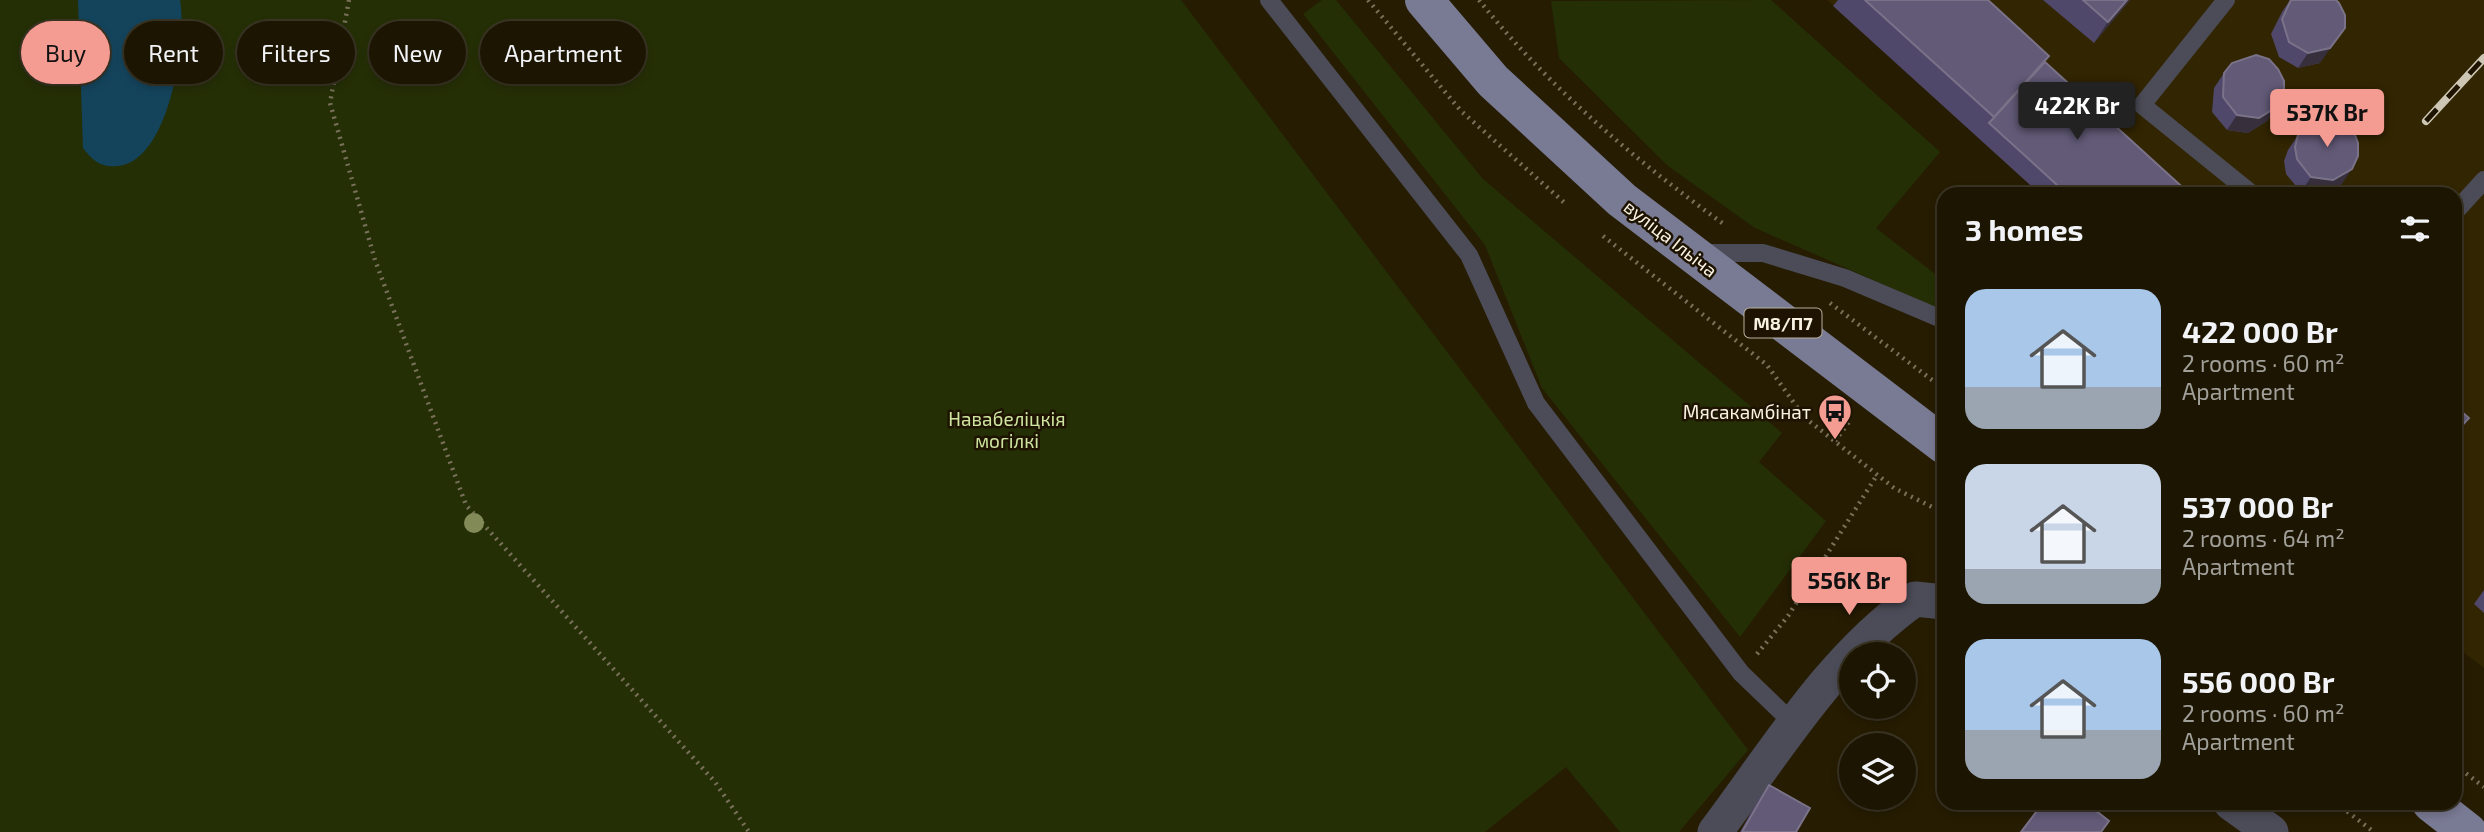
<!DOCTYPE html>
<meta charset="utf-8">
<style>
body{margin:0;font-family:"Exo 2",sans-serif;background:#292211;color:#f1f3f6;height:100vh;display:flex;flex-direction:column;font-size:26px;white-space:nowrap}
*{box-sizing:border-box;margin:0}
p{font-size:23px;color:#a09f99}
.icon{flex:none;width:38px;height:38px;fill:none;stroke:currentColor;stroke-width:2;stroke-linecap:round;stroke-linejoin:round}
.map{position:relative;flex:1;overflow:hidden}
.details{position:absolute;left:1937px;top:187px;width:525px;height:623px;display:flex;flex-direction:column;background:#1c1502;border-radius:21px;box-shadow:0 4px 10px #0003,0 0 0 2px #3a3424}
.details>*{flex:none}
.guide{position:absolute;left:21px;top:21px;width:665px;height:63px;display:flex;gap:14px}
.buttons{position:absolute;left:1839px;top:642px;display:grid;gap:14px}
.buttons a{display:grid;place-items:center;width:77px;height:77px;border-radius:50%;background:#1c1502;box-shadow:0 4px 10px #0003,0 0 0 2px #3a3424;font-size:35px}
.price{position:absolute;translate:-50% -60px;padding:0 16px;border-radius:7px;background:#f59c92;color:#111;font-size:23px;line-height:46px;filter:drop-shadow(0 2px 4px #0008)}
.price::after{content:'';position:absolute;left:50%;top:42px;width:21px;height:16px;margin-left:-10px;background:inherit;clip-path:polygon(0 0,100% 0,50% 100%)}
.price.selected{background:#222;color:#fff}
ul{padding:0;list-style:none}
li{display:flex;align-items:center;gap:21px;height:175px;padding:0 28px}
li span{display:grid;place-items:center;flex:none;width:196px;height:140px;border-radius:21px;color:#555}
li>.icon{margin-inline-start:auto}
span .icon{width:84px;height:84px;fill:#fffc;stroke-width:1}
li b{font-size:30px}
h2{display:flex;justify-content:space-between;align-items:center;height:84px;padding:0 28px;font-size:30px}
.pill{padding:0 24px;border-radius:32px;background:#1c1502;box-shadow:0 4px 10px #0003,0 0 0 2px #3a3424;font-size:24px;line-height:63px}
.pill.selected{background:#f59c92;color:#111}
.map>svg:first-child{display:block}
</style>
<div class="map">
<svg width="2484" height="832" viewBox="0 0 2484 832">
<rect width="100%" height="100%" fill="#261c02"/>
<path fill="#322501" d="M1827,0H2484V668L2455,646V194H2040Z"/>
<path fill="#252f06" d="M0,0H1181L1748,750L1679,832H1620L1566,767L1485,832H0Z
M1322,0H1336L1483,179L1782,433L1759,462L1826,521L1740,637L1542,388L1485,245L1303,14Z
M1771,0L1940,152L1876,228L1944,281V311L1755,228L1668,166L1559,58L1551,1Z"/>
<path fill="#14445c" d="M78,0H180C187,39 170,161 118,166C101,168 93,161 83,148Z"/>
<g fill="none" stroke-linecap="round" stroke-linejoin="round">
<path stroke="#79705a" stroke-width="4.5" stroke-dasharray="2 5" stroke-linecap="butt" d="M349,0L330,103L375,260L466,505L715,782L749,832
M1368,0L1461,111L1567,205
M1479,0C1547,86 1636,161 1725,225
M1603,236L1767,365L1804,417L1894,488L1944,513
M1830,303L1944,389
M1835,441L1851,419
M1757,654L1788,616L1877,475
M2455,765L2484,787
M2336,803L2374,832"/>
<path stroke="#4c4c58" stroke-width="18" d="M1269,0L1469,255L1536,403L1741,673L1795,725
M2226,0L2142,105L2252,194
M2455,212L2484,180
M1701,253H1763L1845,278L1944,320"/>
<path stroke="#4c4c58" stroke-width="35" d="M2231,803L2271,832
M1715,832C1776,751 1831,658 1915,599L1944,602"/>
<path stroke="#797a93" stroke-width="38" d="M1424,0L1493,81L1622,200L1944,445
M2431,803L2468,832"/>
<g stroke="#cdc6b4" stroke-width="8">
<path id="rail" d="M2426,121L2484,58"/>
</g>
<use href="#rail" stroke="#1d1300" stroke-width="5" stroke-dasharray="16" stroke-linecap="butt"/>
</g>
<circle fill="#828b58" cx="474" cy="523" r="10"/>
<path fill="#50486a" d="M1838,0H1988L2049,56L2045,62L2190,194H2040L1833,6Z
M2043,0H2130L2094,43Z
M2290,0L2320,63L2298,68L2279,57L2271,34L2282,12Z
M2224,73L2278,106L2267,121L2248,133L2227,130L2212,112L2214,88Z
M2298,135L2342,184L2301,192L2286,174L2284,161L2288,150Z
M2484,590V613L2474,604Z
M1769,785L1796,832H1740L1758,800Z"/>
<path fill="#372f3b" d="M2127,0H2130L2094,43L2108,22Z
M2345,28L2320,63L2298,68L2308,53Z
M2278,106L2267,121L2248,133L2227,130L2237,115Z
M2352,169L2342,184L2324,194H2316L2301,192L2311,177Z
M2469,418L2455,438V433Z"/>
<path fill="#625a77" stroke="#7a7288" stroke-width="2" d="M1865,0H1988L2049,56L1994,117Z
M2083,0H2127L2108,22Z
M2291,0H2336L2339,3L2345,15V28L2330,48L2308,53L2289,42L2282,19Z
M2256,55L2269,59L2278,69L2284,81V94L2278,106L2259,118L2237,115L2223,97L2224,73L2232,63Z
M2045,62L2190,194H2067L1989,123Z
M2330,118L2343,122L2353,130L2358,143V156L2352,169L2333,180L2311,177L2297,159L2295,147L2298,135L2317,119Z
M2455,406L2469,418L2455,433Z
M1769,785L1810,808L1796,832H1742Z
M2043,803H2086L2109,821L2101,832H2021Z"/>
<defs>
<g id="bus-pin" transform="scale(1.75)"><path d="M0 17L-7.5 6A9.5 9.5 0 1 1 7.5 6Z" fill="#f59c92" stroke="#1d1300"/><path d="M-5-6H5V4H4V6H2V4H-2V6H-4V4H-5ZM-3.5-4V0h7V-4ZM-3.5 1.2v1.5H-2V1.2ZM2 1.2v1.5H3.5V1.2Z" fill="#111"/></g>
</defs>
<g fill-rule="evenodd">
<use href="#bus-pin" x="1835" y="411"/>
</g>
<g text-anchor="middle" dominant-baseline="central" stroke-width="5" stroke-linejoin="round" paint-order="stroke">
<rect fill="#1d1300" stroke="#b7af9e" stroke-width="2" x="1744.5" y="308.5" width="77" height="29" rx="5"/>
<g font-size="18" font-weight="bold" fill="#f9f2e2">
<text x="1783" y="323">М8/П7</text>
</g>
<g font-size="19" fill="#f9f2e2" stroke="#1d1300">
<text transform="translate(1671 238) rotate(38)">вуліца Ільіча</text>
</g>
<g font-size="19" fill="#f9f2e2" stroke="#1d1300" text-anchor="end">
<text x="1811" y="411">Мясакамбінат</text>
</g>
<g font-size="19" fill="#cee59f" stroke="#1d1300">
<text x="1007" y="418">Навабеліцкія<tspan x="1007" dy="22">могілкі</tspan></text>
</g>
</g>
</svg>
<div class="buttons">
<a><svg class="icon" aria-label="locate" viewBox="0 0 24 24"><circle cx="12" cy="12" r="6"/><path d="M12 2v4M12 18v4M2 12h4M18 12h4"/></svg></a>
<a><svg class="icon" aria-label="layers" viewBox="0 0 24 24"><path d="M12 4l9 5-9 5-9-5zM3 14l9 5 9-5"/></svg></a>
</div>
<b class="price selected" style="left:2077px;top:142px">422K Br</b>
<b class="price" style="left:2327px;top:149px">537K Br</b>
<b class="price" style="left:1849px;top:617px">556K Br</b>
<div class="guide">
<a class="pill selected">Buy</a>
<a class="pill">Rent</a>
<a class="pill">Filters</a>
<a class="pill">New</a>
<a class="pill">Apartment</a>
</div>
<section class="details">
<h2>3 homes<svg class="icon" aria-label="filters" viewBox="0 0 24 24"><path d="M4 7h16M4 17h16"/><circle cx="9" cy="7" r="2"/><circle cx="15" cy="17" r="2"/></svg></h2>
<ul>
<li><span style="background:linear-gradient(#a9c7e8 70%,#9aa5b1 0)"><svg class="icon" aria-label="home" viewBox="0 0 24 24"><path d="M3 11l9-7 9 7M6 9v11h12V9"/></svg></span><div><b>422 000 Br</b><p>2 rooms · 60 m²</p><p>Apartment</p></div></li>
<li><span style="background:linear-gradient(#c9d6e8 75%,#9aa5b1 0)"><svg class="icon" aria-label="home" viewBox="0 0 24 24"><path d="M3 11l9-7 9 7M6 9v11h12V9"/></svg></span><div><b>537 000 Br</b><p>2 rooms · 64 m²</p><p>Apartment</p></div></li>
<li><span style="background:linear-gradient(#a9c7e8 65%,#9aa5b1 0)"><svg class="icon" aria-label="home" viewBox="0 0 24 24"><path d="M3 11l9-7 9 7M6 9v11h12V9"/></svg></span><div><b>556 000 Br</b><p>2 rooms · 60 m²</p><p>Apartment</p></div></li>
</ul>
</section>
</div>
